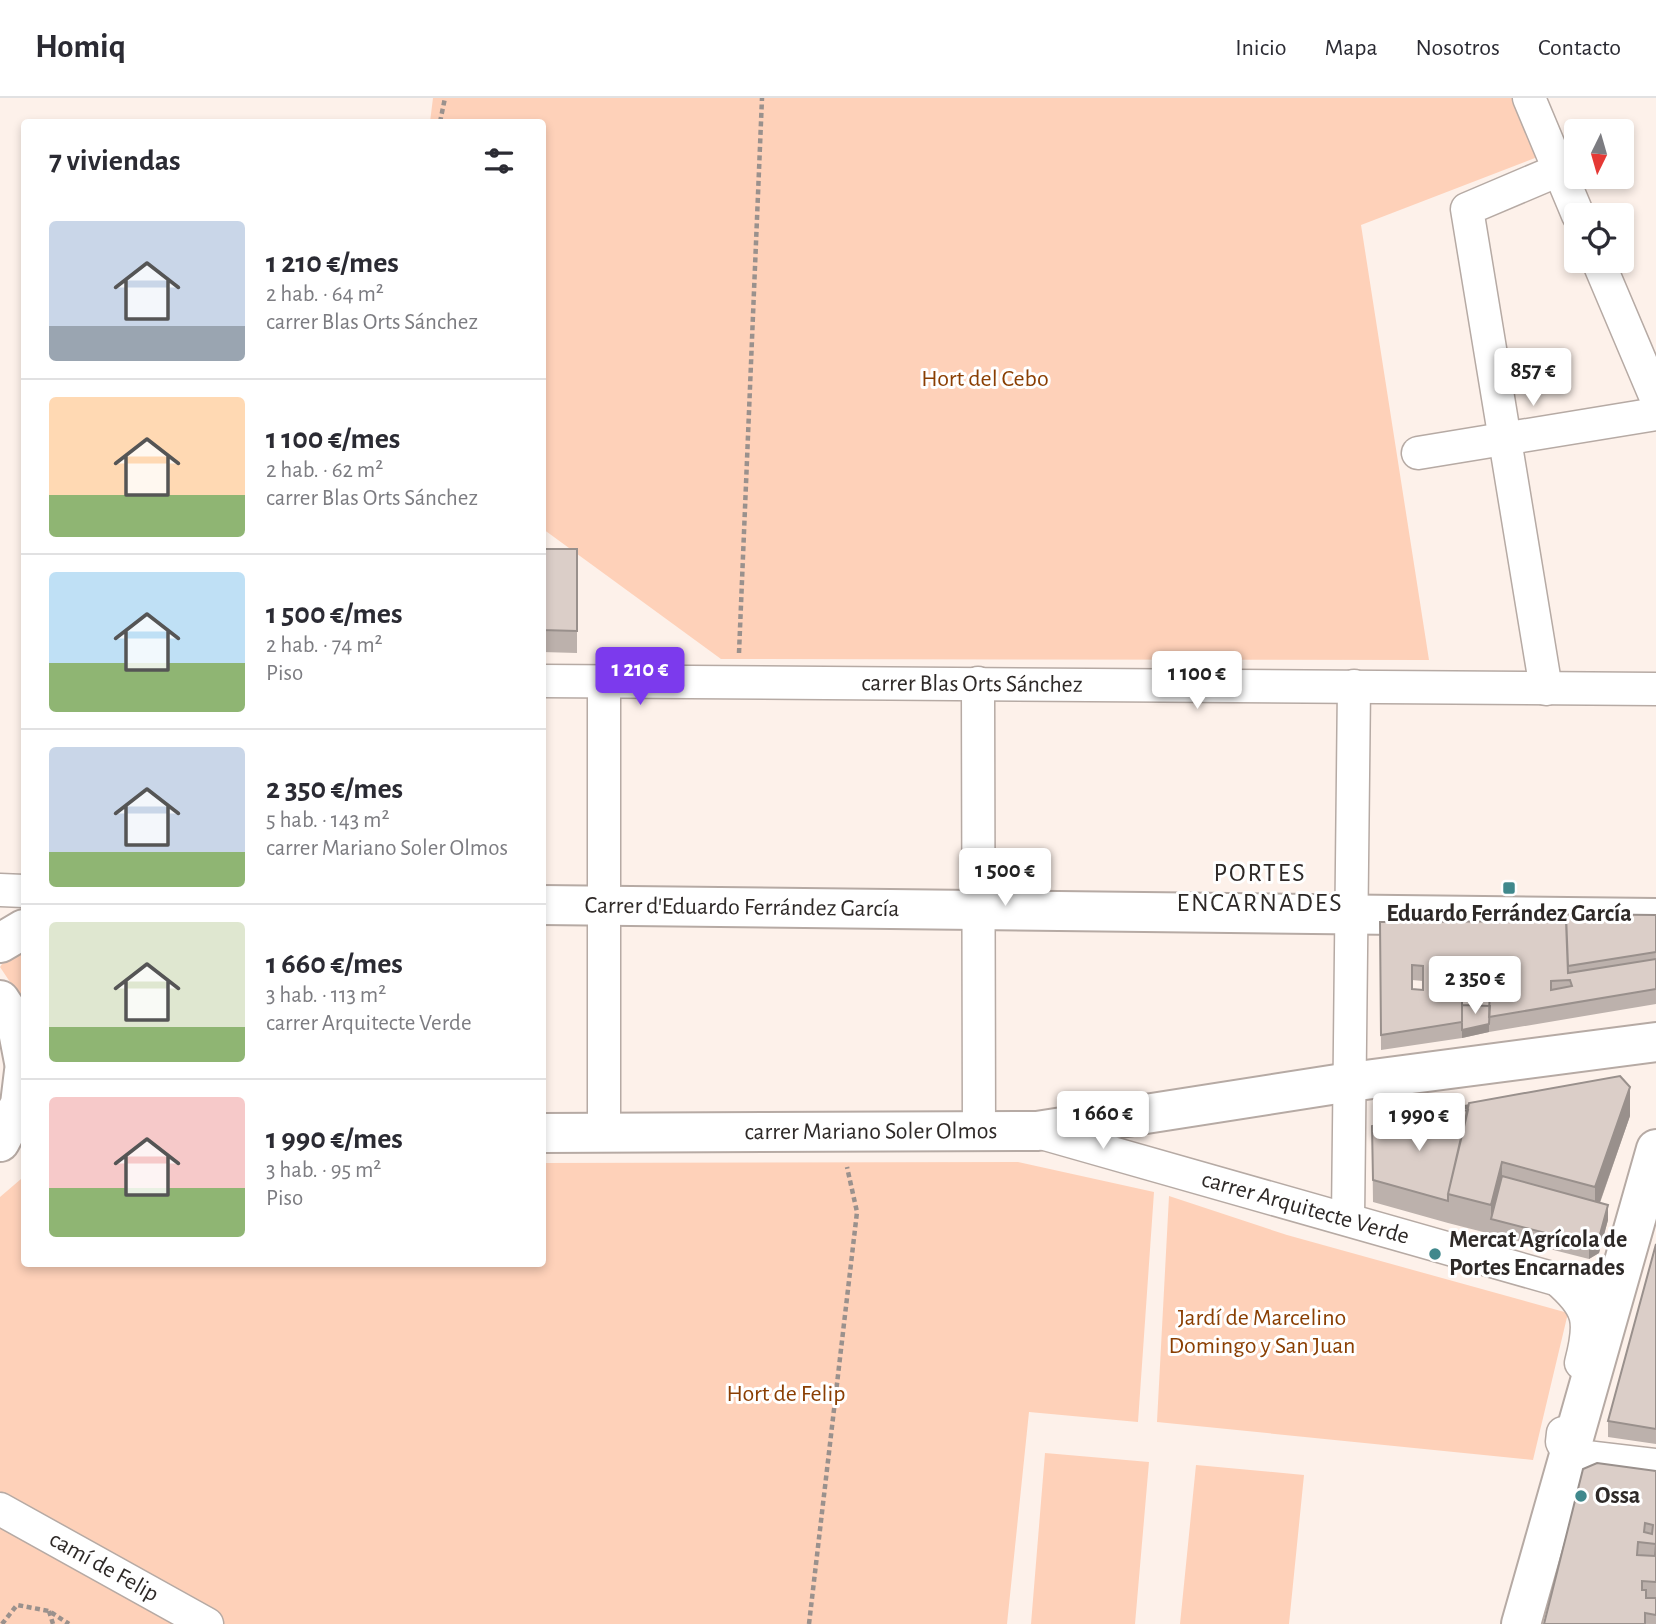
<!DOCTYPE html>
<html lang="es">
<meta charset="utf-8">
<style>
body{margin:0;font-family:"Alegreya Sans",sans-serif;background:#f7f7f7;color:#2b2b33;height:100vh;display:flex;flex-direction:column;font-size:26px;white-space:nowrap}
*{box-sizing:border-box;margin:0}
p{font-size:23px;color:#7c7c81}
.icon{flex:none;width:38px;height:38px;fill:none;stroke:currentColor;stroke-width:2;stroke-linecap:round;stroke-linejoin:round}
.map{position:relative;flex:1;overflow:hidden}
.panel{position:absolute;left:21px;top:21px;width:525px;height:1148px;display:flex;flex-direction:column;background:#fff;border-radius:7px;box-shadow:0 4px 10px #0003}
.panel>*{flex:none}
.needle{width:46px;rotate:185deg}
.fabs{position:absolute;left:1564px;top:21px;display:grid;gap:14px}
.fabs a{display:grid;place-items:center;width:70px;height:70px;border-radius:7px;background:#fff;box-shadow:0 4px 10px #0003;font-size:35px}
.price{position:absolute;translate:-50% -60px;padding:0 16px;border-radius:7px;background:#fff;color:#222;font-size:23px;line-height:46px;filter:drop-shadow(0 2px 4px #0008)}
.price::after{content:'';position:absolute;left:50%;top:42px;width:21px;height:16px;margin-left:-10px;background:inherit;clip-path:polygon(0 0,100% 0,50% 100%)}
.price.on{background:#7c3aed;color:#fff}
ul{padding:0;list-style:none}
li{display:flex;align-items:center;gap:21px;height:175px;padding:0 28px}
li+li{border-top:2px solid #e1e1e2}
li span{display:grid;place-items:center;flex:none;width:196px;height:140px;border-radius:7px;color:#555}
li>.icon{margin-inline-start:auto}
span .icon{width:84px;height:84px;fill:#fffc;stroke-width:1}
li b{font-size:30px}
h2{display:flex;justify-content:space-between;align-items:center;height:84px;padding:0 28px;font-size:30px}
header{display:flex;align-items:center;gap:42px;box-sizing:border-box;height:98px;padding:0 35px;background:#fff;border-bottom:2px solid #e1e1e2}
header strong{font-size:33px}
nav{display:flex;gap:38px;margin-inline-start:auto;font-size:24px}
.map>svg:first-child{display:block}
</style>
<header>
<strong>Homiq</strong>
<nav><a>Inicio</a><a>Mapa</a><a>Nosotros</a><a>Contacto</a></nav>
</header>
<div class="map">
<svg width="1656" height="1526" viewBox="0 0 1656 1526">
<rect width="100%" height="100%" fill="#fdf1ea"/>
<path fill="#fed1b9" d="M433,0H1515L1540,58L1361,127L1429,562L721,561L543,431L542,24H430Z
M24,852V905L0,869L8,857Z
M1018,1064L1154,1094L1138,1324L1029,1314L1007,1526H0V1099L21,1081H24V1166H542L543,1065Z
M1169,1098L1287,1137L1568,1215L1533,1362L1157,1324Z
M1045,1355L1149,1364L1135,1526H1031Z
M1196,1367L1304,1377L1289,1526H1180Z"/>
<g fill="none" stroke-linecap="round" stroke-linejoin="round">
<g stroke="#b6aaa4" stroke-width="35">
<g id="street">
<path d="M1529,0L1578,117"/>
<path d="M1598,163L1656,300"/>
<path d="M1418,355L1656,316"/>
<path id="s1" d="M542,583L1656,591"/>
<path d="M978,585L979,1035"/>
<path d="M1546,591L1467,111L1559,72"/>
<path d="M0,792L24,793"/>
<path id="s2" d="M1038,1034L1615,1198"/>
<path d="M604,1036V583"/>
<path d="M1348,1121L1354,588"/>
<path d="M1558,1182C1590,1210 1592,1223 1581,1265"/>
<path d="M1563,1335L1562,1344L1569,1357L1656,1367"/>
<path id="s3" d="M0,1411L207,1526"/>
</g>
</g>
<g stroke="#b6aaa4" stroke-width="42">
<g id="secondary">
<path id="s4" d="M542,807L1656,820"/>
<path d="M0,845L24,831"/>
<path d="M0,902L17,928L24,964"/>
<path id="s5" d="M542,1035L1037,1033L1350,984L1656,944"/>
<path d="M0,1044L20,1006L24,973"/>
<path d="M1521,1526L1656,1051"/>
</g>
</g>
<path stroke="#9a918d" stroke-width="4.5" stroke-dasharray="5 3.5" stroke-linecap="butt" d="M440,24L445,0
M739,555L762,0
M1380,1017L1395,1019L1472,1008
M49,1513L53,1526
M2,1526L17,1507L49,1513L69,1526
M809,1526L857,1114L847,1069"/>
<use href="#street" stroke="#fff" stroke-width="32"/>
<use href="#secondary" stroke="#fff" stroke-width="38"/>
</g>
<path fill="#bcb1ac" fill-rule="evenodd" d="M542,451H577V555L542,554Z
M1656,817V906L1489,934L1462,940L1381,952L1380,824L1566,823ZM1412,882L1423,883V892L1412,891ZM1462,900L1490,901V908L1462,916Z
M1630,1018L1600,1105L1608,1122L1599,1155L1589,1161L1448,1125L1373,1104L1372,1028Z
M1656,1146V1346L1608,1339V1323Z
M1656,1373V1499H1646V1500H1656V1526H1544Z"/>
<path fill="#99908c" d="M1462,885V932L1489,926V934L1462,940Z
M1630,989V1018L1595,1118V1089Z
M1502,1064V1093L1491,1121V1136V1107Z
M1608,1107V1122L1599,1155L1589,1161V1146Z"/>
<path fill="#dbcec8" stroke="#99908c" stroke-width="2" fill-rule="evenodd" d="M542,451H577V533L542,532Z
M1566,816L1656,817V854L1568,868Z
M1566,823L1568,875L1656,861V891L1489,919L1490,885H1462V924L1381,937L1380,824ZM1412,867L1423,868V892L1412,891ZM1570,882L1572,888L1551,892V883Z
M1462,907L1490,908L1489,926L1462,932Z
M1620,978L1630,989L1595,1089L1502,1064L1491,1107L1448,1096L1469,1005Z
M1468,1012L1448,1096V1103L1373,1082L1372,1028Z
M1502,1078L1608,1107L1599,1140L1589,1146L1491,1121Z
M1656,1146V1331L1608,1323Z
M1597,1365L1656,1373V1484L1642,1483V1492H1646V1500H1656V1517L1645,1515V1526H1544L1583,1371ZM1645,1425L1653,1427L1652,1436L1644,1434ZM1638,1444L1656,1446L1655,1458L1637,1457Z"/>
<g fill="#40888c" stroke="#fff" stroke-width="2.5">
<rect x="1502" y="783" width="14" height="14" rx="3.5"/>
<circle cx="1435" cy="1156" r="7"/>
<circle cx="1581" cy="1398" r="7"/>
</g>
<g text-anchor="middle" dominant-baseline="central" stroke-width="6" stroke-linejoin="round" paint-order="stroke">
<g font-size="24" fill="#8a3e02" stroke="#fff">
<text x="985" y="281">Hort del Cebo</text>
<text x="1262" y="1220">Jardí de Marcelino<tspan x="1262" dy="28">Domingo y San Juan</tspan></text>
<text x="786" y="1296">Hort de Felip</text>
</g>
<g font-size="24" fill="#2e2927" stroke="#fff">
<text stroke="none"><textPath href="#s1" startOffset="430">carrer Blas Orts Sánchez</textPath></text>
<text stroke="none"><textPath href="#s4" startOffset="200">Carrer d'Eduardo Ferrández García</textPath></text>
<text stroke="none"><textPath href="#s5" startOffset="329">carrer Mariano Soler Olmos</textPath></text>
<text stroke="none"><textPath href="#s2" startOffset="278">carrer Arquitecte Verde</textPath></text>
<text stroke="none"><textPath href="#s3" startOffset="119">camí de Felip</textPath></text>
</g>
<g font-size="24" font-weight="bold" fill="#2e2927" stroke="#fff" text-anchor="start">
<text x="1509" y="816" text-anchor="middle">Eduardo Ferrández García</text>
<text x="1449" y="1142">Mercat Agrícola de<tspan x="1449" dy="28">Portes Encarnades</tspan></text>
<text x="1595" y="1398">Ossa</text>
</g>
<g font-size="26" letter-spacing="2" fill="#2e2927" stroke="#fff">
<text x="1260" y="775">PORTES<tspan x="1260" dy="30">ENCARNADES</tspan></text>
</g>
</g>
</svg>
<div class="fabs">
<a><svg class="needle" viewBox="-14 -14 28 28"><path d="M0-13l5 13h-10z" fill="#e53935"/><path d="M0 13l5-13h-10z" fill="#7c7c81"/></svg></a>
<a><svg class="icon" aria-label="locate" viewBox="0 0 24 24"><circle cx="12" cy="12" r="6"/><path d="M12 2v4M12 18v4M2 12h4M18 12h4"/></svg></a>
</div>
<b class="price" style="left:1533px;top:310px">857 €</b>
<b class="price on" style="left:640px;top:609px">1 210 €</b>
<b class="price" style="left:1197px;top:613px">1 100 €</b>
<b class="price" style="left:1005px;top:810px">1 500 €</b>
<b class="price" style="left:1475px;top:918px">2 350 €</b>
<b class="price" style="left:1103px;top:1053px">1 660 €</b>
<b class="price" style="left:1419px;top:1055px">1 990 €</b>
<section class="panel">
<h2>7 viviendas<svg class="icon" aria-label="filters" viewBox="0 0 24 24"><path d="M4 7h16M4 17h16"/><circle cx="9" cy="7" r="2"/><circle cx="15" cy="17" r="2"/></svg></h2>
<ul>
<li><span style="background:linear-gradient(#c9d6e8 75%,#9aa5b1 0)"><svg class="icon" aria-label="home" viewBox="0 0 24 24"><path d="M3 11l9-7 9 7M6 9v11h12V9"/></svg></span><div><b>1 210 €/mes</b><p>2 hab. · 64 m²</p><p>carrer Blas Orts Sánchez</p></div></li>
<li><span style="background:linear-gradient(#ffd9b3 70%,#8fb573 0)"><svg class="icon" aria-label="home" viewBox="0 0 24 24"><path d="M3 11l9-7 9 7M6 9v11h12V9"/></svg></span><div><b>1 100 €/mes</b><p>2 hab. · 62 m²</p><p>carrer Blas Orts Sánchez</p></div></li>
<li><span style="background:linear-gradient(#bfe0f5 65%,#8fb573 0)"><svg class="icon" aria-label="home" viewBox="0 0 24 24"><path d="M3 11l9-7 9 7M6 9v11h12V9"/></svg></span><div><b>1 500 €/mes</b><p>2 hab. · 74 m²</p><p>Piso</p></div></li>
<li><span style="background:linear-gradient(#c9d6e8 75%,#8fb573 0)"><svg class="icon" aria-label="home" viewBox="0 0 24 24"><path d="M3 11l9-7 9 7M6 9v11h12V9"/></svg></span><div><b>2 350 €/mes</b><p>5 hab. · 143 m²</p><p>carrer Mariano Soler Olmos</p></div></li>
<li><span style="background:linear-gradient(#dfe7d0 75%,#8fb573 0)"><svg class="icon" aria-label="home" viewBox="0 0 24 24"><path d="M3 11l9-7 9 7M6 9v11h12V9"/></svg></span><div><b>1 660 €/mes</b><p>3 hab. · 113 m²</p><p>carrer Arquitecte Verde</p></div></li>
<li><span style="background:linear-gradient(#f6c9c9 65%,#8fb573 0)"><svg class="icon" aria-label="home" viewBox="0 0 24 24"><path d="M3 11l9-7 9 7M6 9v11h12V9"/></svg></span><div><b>1 990 €/mes</b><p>3 hab. · 95 m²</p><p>Piso</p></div></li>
</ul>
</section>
</div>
